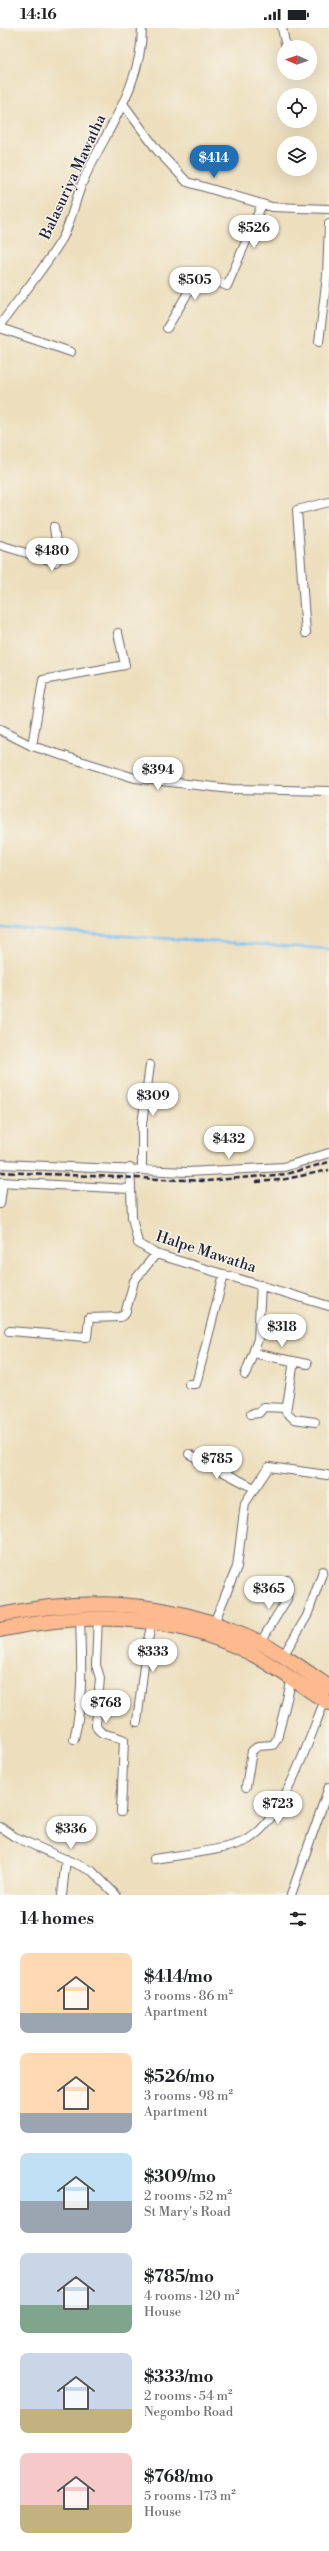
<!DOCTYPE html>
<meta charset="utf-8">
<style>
body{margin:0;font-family:"Libre Bodoni",serif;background:#f6f6f6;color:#202124;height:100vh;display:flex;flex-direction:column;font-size:15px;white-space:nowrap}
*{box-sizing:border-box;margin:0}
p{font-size:13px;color:#757577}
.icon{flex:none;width:22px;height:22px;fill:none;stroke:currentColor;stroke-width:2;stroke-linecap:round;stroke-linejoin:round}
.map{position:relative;height:1867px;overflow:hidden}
.drawer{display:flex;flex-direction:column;background:#fff;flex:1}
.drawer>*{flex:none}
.needle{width:26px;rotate:272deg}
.buttons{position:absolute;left:277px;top:12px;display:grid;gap:8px}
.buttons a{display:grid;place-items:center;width:40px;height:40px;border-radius:50%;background:#fff;box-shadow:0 4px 16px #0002;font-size:20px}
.price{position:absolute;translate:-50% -34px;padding:0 9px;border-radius:14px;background:#fff;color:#222;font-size:13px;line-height:26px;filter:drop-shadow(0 1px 2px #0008)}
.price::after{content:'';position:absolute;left:50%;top:24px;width:12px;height:9px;margin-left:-6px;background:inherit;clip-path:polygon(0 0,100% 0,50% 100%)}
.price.selected{background:#1f6fb2;color:#fff}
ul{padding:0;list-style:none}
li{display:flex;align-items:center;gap:12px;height:100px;padding:0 20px}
li span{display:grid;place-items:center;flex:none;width:112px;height:80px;border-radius:8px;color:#555}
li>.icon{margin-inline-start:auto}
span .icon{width:48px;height:48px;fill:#fffc;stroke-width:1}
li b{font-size:17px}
h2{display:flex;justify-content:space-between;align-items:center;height:48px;padding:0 20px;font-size:17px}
.status{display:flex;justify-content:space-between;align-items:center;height:28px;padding:0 20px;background:#fff;direction:ltr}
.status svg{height:11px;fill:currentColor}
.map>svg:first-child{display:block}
</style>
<div class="status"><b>14:16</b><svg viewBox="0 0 49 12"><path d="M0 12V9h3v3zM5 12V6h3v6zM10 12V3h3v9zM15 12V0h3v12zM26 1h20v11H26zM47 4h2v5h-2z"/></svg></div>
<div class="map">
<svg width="329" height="1867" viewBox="0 0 329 1867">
<rect width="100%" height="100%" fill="#f7f3e8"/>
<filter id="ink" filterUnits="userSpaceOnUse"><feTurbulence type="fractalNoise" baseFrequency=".025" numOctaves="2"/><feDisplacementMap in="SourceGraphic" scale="8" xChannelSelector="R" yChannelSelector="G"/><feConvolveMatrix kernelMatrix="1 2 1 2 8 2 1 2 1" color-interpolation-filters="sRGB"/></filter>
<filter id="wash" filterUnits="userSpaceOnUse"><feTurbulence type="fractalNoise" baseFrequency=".012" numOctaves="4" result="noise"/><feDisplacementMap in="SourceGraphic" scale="16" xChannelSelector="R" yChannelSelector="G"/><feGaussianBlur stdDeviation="0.9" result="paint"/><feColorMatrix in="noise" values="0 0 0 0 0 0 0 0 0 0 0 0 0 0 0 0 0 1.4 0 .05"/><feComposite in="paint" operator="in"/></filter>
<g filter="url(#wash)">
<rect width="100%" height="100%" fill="#eddfbd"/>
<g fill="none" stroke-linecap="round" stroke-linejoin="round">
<path stroke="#79bff0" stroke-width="2.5" d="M0,900L329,921"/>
</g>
</g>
<g filter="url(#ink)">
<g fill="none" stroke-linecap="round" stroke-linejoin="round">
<g stroke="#696468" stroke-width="10">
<path id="street" d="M282,0L286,19
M124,77L157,122L187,154L272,179L329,181
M0,297C20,269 44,241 62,211C72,193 75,170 84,151C107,101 142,57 142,0
M0,300L71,324
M167,300L199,246L227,258L262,176
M319,314L327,248L329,196
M0,517L56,534L58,530L54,499
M306,605L297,482L329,474
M0,702L32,718L135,750L231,761L329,763
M32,718L43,652L125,637L118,605
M0,1136L187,1144L284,1139L329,1125
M130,1140L131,1161
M142,1141V1096L150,1037
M0,1154L131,1161L132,1189L138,1215L156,1226L329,1278
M0,1176L3,1154
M9,1303L87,1309L89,1290L120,1289L125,1286L134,1253L156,1226
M253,1325L307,1336
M294,1333L286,1384L294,1391L315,1394
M245,1347L258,1311L261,1257
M189,1356H196L224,1246
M251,1386L259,1385L264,1379L286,1380
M189,1426L254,1460
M98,1589L96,1637L100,1650L96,1697C99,1709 114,1706 124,1712L121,1784
M214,1595L237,1539L245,1475L269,1439L327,1447
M260,1615L287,1571L288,1552
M283,1628L307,1588L323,1543
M137,1694L146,1621L152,1594
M74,1711C84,1672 81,1629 80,1589
M246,1759L252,1723L258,1718L273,1717L277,1711L292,1651
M0,1799L15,1809L92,1843L116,1867
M154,1831C177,1827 231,1822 249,1811C285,1789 309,1710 325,1672
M62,1867L66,1831
M291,1867L329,1759"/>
</g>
<g stroke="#696468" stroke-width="16">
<path id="highway" d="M0,1587C87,1569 167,1572 249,1609C277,1622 303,1641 329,1659
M0,1602C86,1583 172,1585 252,1626C279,1641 303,1659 329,1675"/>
</g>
<use href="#street" stroke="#fff" stroke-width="8"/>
<use href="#highway" stroke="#fcba8e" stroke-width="14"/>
<path stroke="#22223b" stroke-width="2.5" stroke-dasharray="6 3" stroke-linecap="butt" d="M0,1144L206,1153L286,1146L329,1134
M256,1154L281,1152L329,1142"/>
</g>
</g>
<g text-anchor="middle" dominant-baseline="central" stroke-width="3" stroke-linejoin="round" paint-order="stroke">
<g font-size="15" fill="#22223b" stroke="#f7f3e8">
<text transform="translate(73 149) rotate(-65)">Balasuriya Mawatha</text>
<text transform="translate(206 1224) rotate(18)">Halpe Mawatha</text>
</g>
</g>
</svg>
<div class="buttons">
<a><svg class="needle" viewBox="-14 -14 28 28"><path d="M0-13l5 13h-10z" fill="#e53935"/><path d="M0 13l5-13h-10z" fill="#757577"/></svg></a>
<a><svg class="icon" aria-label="locate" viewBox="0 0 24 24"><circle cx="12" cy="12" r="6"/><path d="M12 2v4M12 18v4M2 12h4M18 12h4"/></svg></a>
<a><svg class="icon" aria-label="layers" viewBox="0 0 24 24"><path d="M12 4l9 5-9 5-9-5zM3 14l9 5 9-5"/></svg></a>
</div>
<b class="price selected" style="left:214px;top:151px">$414</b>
<b class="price" style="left:254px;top:221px">$526</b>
<b class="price" style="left:195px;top:273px">$505</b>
<b class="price" style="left:52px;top:544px">$480</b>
<b class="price" style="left:158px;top:763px">$394</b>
<b class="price" style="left:153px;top:1089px">$309</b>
<b class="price" style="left:229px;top:1132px">$432</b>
<b class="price" style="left:282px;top:1320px">$318</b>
<b class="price" style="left:217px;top:1452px">$785</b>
<b class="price" style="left:269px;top:1582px">$365</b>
<b class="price" style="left:153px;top:1645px">$333</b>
<b class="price" style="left:106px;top:1696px">$768</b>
<b class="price" style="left:278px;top:1797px">$723</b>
<b class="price" style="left:71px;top:1822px">$336</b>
</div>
<section class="drawer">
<h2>14 homes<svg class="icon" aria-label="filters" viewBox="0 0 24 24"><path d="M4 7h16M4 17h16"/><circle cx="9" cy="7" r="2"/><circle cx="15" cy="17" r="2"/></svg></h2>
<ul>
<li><span style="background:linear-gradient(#ffd9b3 75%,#9aa5b1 0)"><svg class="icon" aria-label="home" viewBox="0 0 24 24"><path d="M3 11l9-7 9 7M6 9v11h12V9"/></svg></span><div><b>$414/mo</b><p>3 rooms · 86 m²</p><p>Apartment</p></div></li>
<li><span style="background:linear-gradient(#ffd9b3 75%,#9aa5b1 0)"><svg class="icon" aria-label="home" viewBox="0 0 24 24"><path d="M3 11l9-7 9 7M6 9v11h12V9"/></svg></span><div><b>$526/mo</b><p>3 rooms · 98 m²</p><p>Apartment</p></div></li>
<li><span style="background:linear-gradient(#bfe0f5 60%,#9aa5b1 0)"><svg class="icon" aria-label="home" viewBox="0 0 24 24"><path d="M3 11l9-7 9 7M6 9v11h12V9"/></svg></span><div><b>$309/mo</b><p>2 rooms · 52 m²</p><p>St Mary's Road</p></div></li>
<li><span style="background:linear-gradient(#c9d6e8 65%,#7fa58c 0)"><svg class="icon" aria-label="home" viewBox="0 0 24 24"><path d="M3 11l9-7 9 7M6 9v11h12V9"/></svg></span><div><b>$785/mo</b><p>4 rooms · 120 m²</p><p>House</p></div></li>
<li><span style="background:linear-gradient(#c9d6e8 70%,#c2b280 0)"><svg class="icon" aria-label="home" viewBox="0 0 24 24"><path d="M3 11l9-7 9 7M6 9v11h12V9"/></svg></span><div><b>$333/mo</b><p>2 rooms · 54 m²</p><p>Negombo Road</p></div></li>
<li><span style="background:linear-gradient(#f6c9c9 65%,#c2b280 0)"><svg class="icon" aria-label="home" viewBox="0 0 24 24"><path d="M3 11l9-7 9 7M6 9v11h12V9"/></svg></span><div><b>$768/mo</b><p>5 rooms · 173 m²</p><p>House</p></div></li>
</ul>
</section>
